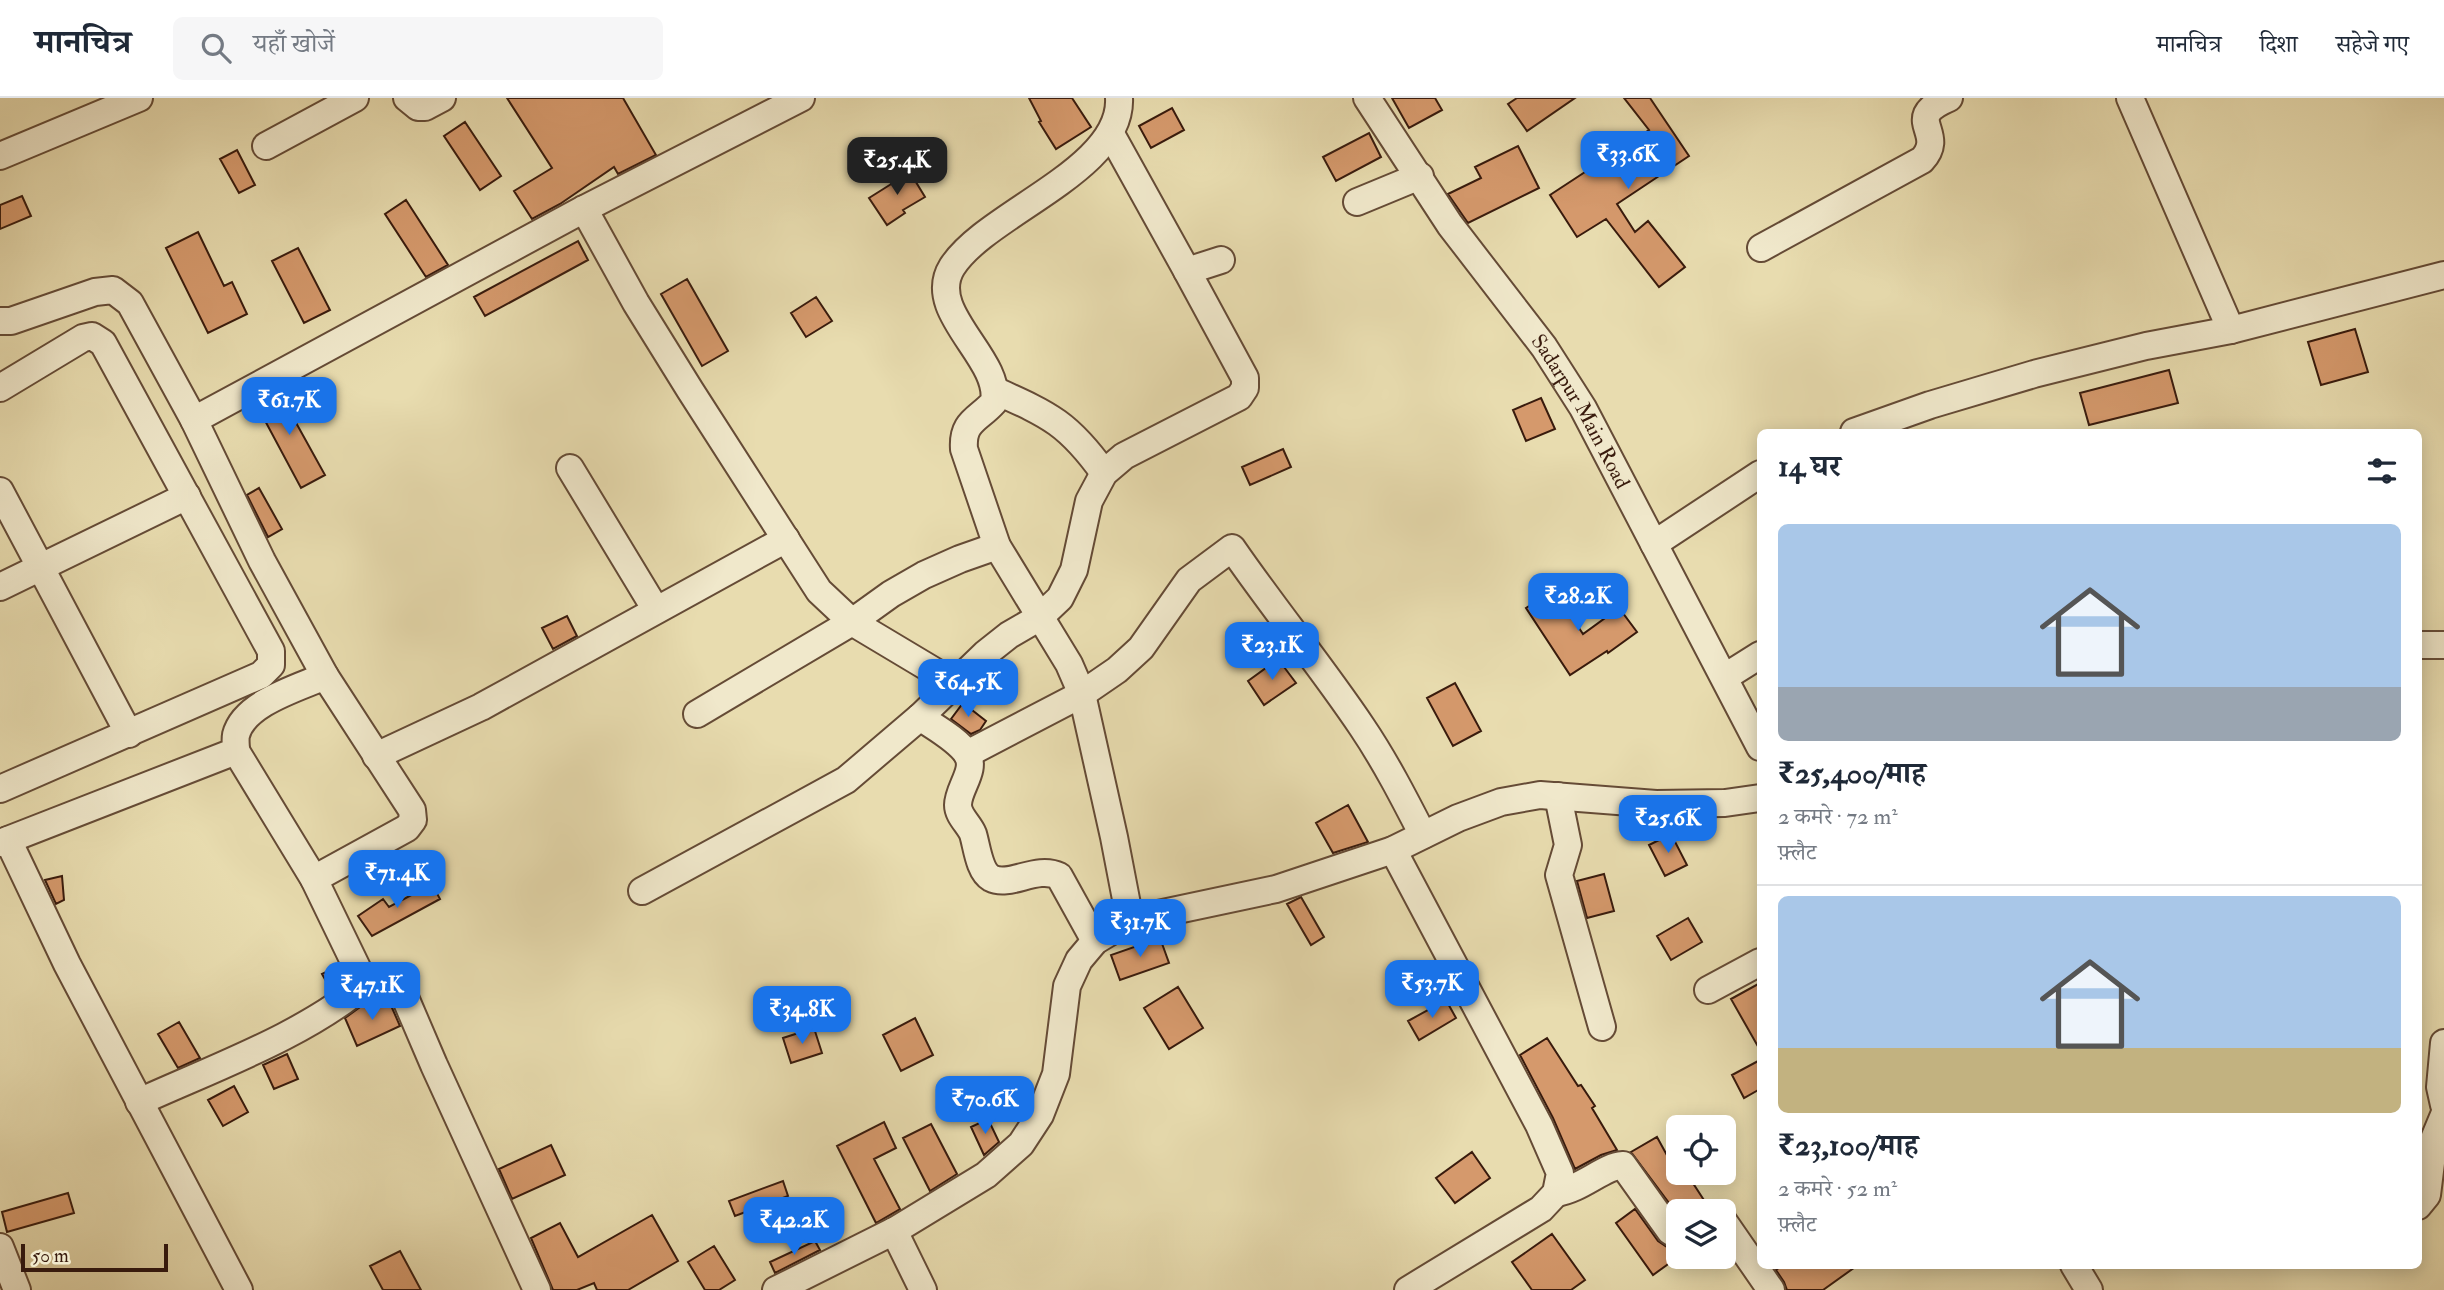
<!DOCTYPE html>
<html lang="hi">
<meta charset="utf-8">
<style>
body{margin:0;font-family:"IM FELL Double Pica","Noto Serif Devanagari",serif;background:#f6f6f7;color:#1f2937;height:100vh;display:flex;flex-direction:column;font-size:26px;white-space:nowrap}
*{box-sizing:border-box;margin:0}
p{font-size:23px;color:#747a83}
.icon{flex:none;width:38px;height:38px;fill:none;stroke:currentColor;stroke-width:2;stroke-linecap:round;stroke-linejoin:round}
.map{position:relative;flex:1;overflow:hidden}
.details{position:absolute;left:1757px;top:331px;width:665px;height:840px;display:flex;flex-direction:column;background:#fff;border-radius:10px;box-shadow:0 4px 18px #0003}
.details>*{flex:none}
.buttons{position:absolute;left:1666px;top:1017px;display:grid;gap:14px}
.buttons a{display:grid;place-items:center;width:70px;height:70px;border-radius:10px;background:#fff;box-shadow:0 4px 18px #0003;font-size:35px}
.scale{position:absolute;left:21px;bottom:18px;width:147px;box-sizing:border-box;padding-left:7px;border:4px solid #391b0d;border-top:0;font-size:19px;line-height:24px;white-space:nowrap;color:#391b0d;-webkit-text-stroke:5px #f0e8cb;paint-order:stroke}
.price{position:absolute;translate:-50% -60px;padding:0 16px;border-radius:14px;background:#1a73e8;color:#fff;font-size:23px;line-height:46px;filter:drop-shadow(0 2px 4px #0008)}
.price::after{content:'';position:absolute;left:50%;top:42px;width:21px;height:16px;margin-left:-10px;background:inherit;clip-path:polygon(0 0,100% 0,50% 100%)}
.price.on{background:#222;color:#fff}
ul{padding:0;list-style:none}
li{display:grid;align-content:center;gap:14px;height:371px;padding:0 21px}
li+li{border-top:2px solid #e0e1e3}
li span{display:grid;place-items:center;height:217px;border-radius:10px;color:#555}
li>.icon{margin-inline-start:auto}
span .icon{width:126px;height:126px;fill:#fffc;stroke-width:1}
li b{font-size:30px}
h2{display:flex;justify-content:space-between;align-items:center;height:84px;padding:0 21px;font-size:30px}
header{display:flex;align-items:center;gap:42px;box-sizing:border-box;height:98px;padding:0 35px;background:#fff;border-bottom:2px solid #e0e1e3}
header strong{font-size:33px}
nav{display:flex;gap:38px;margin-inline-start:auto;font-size:24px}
.search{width:490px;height:63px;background:#f6f6f7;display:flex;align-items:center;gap:18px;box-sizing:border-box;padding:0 24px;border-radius:10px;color:#747a83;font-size:26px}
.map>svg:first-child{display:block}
</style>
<header>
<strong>मानचित्र</strong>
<div class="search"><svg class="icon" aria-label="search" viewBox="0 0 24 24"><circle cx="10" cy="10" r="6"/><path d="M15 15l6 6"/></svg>यहाँ खोजें</div>
<nav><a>मानचित्र</a><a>दिशा</a><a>सहेजे गए</a></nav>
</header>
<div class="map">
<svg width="2444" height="1192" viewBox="0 0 2444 1192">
<rect width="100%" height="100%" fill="#e8dcaf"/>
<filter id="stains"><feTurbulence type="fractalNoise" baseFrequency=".00286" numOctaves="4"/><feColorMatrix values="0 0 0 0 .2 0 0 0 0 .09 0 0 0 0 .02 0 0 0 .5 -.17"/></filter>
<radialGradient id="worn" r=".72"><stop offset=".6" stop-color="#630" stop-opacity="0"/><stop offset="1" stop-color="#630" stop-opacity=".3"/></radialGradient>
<path fill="#d5996c" stroke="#391b0d" stroke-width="2" d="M507,0H623L656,57L618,76L614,69L560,106L532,121L514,93L552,70Z
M1029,0H1072L1091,29L1056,51L1039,24L1041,23Z
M1392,0H1435L1442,12L1409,30Z
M1517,0H1575L1527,33L1508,6Z
M1624,0H1650L1689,58L1617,106L1635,134L1648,123L1685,169L1659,189L1606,121L1577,139L1550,97L1649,32Z
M1172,10L1184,32L1151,50L1139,28Z
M465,24L501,78L480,92L444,38Z
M1369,35L1381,59L1336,83L1323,59Z
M1518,48L1539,90L1468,125L1448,96L1481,80L1475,69Z
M237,52L255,87L239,95L220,61Z
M908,71L925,99L903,112L905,115L887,127L869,100L896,83L894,79Z
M22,98L31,118L0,131V107Z
M406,102L448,167L426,179L385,116Z
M198,134L224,188L232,184L247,216L208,235L166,150Z
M578,143L588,162L485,218L474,199Z
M298,150L330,212L304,225L272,163Z
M687,181L728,253L702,268L661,196Z
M816,199L832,223L806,239L791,215Z
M2355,231L2368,274L2321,287L2308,244Z
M2169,272L2178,305L2089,327L2080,295Z
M291,287L296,295L284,303L325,377L301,390L262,317L258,320L251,309Z
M1541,300L1555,331L1526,343L1513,312Z
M1283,351L1291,369L1250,387L1242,369Z
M259,390L282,431L268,439L247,397Z
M1554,492L1583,536L1619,510L1637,534L1608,555L1607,553L1570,577L1526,510Z
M567,518L577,538L553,551L542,530Z
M1278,561L1296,585L1264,607L1248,583Z
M1455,585L1481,633L1453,648L1427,600Z
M963,605L986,623L980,632L971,636L951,621Z
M1348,707L1368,744L1333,755L1316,725Z
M1671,736L1687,767L1665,778L1649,747Z
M1604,776L1614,813L1587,820L1577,783Z
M62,778L64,802L56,806L45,782Z
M432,786L440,801L372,838L358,818L383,801L389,809Z
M1301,799L1324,839L1311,847L1287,806Z
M1688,820L1702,844L1671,862L1657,838Z
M1160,840L1169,865L1120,882L1111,857Z
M339,868L345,881L331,892L322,876Z
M1760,885V952L1731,901Z
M1178,889L1203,930L1169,951L1144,910Z
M1446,902L1456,920L1419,942L1408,923Z
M389,903L400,928L357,948L345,920L367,904L371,912Z
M915,920L933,957L901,973L883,937Z
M179,924L200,960L178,970L158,936Z
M814,930L822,955L791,965L783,940Z
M1547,940L1578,988L1581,987L1595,1008L1592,1010L1617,1052L1601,1057L1575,1071L1553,1020L1520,957Z
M287,956L298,981L274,991L263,967Z
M1760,962V991L1744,1000L1732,977Z
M234,988L248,1014L223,1028L208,1002Z
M988,1021L999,1044L984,1057L971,1029Z
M884,1024L896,1050L874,1061L900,1111L876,1125L837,1048Z
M931,1026L957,1076L930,1093L903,1040Z
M1657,1039L1680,1081L1687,1076L1711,1113H1678V1117L1631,1054Z
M551,1047L565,1077L512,1101L499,1071Z
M1472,1054L1490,1080L1455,1105L1436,1080Z
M783,1083L788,1098L735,1118L729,1103Z
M68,1095L74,1115L7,1134L2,1114Z
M1635,1111L1658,1143L1670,1151L1678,1154V1159L1653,1177L1616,1125Z
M652,1117L678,1163L628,1192H597L594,1185L577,1192H553L531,1140L560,1125L578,1159Z
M1552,1136L1585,1182L1571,1192H1532L1512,1164Z
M815,1143L820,1152L775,1175L770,1164Z
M714,1148L735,1182L719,1192H705L688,1164Z
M400,1153L421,1192H383L370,1168Z
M1783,1167H1858L1823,1192H1787L1784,1184L1776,1172Z"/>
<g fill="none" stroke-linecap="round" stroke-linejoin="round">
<g stroke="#654b36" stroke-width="30">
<g id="minor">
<path d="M407,0L418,9H425L442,0"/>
<path d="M1119,0C1123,72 986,115 952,169C924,214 1002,260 994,304C978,322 962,323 964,351L997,448L1069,566L1082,596L1114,739L1130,822"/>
<path id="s1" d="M1367,0L1450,127L1544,249L1583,310L1760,649"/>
<path d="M2130,0L2231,232"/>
<path d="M1111,36L1187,173L1221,162"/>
<path d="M266,48L355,0"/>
<path d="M0,58L139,0"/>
<path d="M1357,104L1420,78"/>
<path d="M584,111L636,205L690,292L819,493L852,524L954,585"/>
<path d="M1761,150L1922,62C1948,34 1900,21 1949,0"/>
<path d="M0,223H11L95,194L113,192L130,205L194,322L262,463L325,578C298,590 244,605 236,637C235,642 236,648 236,653L0,745"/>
<path d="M0,290L83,240L92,238L103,245L271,553V567L261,577L0,691"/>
<path d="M996,293C1050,317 1069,326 1104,375"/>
<path d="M194,322L584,111L801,0"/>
<path d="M1854,334L1930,307L2034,276L2146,248L2231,232L2444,177"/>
<path d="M570,370L656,512"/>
<path d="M0,393L129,636"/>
<path d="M1654,446L1760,376"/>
<path d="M0,489L187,398"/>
<path d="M2418,547H2444"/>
<path d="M1725,579L1760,557"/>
<path d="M697,616L852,524L891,496L924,477L960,461L997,448"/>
<path d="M920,619C934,629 957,641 967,656C977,672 958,690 958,707C958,718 969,726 973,736C977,749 979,773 991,780C1010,790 1036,767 1059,778L1095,843"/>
<path d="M236,653L314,781L361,878C376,891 389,875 401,890L434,967L537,1192"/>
<path d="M967,656L1082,596L1117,572L1141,550L1189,482L1232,450C1274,511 1321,568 1362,629C1385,663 1404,700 1423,737"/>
<path d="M376,658L481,609L786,441"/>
<path d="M1558,698L1568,747L1559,777L1602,929"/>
<path d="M8,742L67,866L239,1192"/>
<path d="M1393,752L1539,1027L1560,1075L1556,1095L1541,1111L1408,1192"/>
<path d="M314,781L407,730L413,722L412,712L325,578"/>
<path d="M642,793L846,682L920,619L985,556L1009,537L1040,519L1060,500L1074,472L1089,403L1104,375L1124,358L1239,299L1245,290V280L1187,173"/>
<path d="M1708,892L1760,864"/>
<path d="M2444,945L2440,989L2444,1007"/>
<path d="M139,1004C211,971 309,936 367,884"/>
<path d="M1556,1095C1582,1091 1604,1068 1623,1067L1670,1133L1678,1138"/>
<path d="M2418,1108L2427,1097L2434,1041L2444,1017"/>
<path d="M1724,1124L1771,1192"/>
<path d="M894,1133L923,1192"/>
<path d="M0,1149L17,1192"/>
<path d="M2074,1167L2089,1192"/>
<path d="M776,1192L894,1133L986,1077L1021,1046L1040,1017L1056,976L1067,888L1079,862L1095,843L1130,822L1276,791L1393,752L1458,720L1501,704L1540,697L1656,706L1725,705L1760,700"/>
</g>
</g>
<use href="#minor" stroke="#f0e8cb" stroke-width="26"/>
</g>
<g text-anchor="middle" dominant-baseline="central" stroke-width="6" stroke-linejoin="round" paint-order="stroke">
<g font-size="21" fill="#391b0d" stroke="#f0e8cb">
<text stroke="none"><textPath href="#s1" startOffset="380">Sadarpur Main Road</textPath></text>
</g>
</g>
<rect width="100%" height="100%" filter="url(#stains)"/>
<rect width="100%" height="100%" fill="url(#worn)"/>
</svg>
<div class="buttons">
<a><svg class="icon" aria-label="locate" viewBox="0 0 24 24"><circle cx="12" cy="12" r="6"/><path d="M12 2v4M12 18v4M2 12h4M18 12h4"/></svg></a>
<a><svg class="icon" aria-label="layers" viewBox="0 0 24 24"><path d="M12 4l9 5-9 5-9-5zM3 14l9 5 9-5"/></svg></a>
</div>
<div class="scale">50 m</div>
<b class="price" style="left:1628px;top:93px">₹33.6K</b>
<b class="price on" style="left:897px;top:99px">₹25.4K</b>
<b class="price" style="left:289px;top:339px">₹61.7K</b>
<b class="price" style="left:1578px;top:535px">₹28.2K</b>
<b class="price" style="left:1272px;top:584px">₹23.1K</b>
<b class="price" style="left:968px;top:621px">₹64.5K</b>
<b class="price" style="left:1668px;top:757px">₹25.6K</b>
<b class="price" style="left:397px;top:812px">₹71.4K</b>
<b class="price" style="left:1140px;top:861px">₹31.7K</b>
<b class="price" style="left:1432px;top:922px">₹53.7K</b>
<b class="price" style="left:372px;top:924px">₹47.1K</b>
<b class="price" style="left:802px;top:948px">₹34.8K</b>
<b class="price" style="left:985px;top:1038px">₹70.6K</b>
<b class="price" style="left:794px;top:1159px">₹42.2K</b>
<section class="details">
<h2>14 घर<svg class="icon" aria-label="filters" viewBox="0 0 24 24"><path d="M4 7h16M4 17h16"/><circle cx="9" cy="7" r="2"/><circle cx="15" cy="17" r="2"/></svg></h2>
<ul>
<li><span style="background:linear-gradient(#a9c7e8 75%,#9aa5b1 0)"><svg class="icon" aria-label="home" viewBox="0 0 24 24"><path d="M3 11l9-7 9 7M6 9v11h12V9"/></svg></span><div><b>₹25,400/माह</b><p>2 कमरे · 72 m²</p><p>फ़्लैट</p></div></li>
<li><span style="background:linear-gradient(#a9c7e8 70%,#c2b280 0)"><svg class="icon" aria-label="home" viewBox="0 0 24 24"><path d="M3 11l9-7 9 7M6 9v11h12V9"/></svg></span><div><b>₹23,100/माह</b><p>2 कमरे · 52 m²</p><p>फ़्लैट</p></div></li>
</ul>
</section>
</div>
